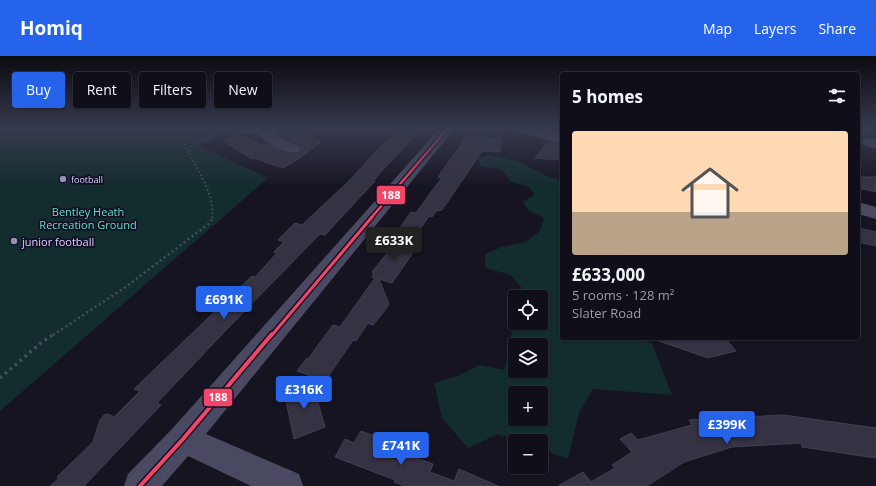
<!DOCTYPE html>
<meta charset="utf-8">
<style>
body{margin:0;font-family:"Open Sans",sans-serif;background:#1e1d26;color:#f1f3f6;height:100vh;display:flex;flex-direction:column;font-size:15px;white-space:nowrap}
*{box-sizing:border-box;margin:0}
p{font-size:13px;color:#9c9ca2}
.icon{flex:none;width:22px;height:22px;fill:none;stroke:currentColor;stroke-width:2;stroke-linecap:round;stroke-linejoin:round}
.map{position:relative;flex:1;overflow:hidden}
.drawer{position:absolute;left:560px;top:16px;width:300px;height:268px;display:flex;flex-direction:column;background:#100f19;border-radius:4px;box-shadow:0 1px 3px #0004,0 0 0 1px #302f38}
.drawer>*{flex:none}
.banner{position:absolute;left:12px;top:16px;width:380px;height:36px;display:flex;gap:8px}
.buttons{position:absolute;left:508px;top:234px;display:grid;gap:8px}
.buttons a{display:grid;place-items:center;width:40px;height:40px;border-radius:4px;background:#100f19;box-shadow:0 1px 3px #0004,0 0 0 1px #302f38;font-size:20px}
.price{position:absolute;translate:-50% -34px;padding:0 9px;border-radius:4px;background:#2563eb;color:#fff;font-size:13px;line-height:26px;filter:drop-shadow(0 1px 2px #0008)}
.price::after{content:'';position:absolute;left:50%;top:24px;width:12px;height:9px;margin-left:-6px;background:inherit;clip-path:polygon(0 0,100% 0,50% 100%)}
.price.selected{background:#222;color:#fff}
ul{padding:0;list-style:none}
li{display:grid;align-content:center;gap:8px;height:212px;padding:0 12px}
li+li{border-top:1px solid #302f38}
li span{display:grid;place-items:center;height:124px;border-radius:4px;color:#555}
li>.icon{margin-inline-start:auto}
span .icon{width:72px;height:72px;fill:#fffc;stroke-width:1}
li b{font-size:17px}
h2{display:flex;justify-content:space-between;align-items:center;height:48px;padding:0 12px;font-size:17px}
.pill{padding:0 14px;border-radius:4px;background:#100f19;box-shadow:0 1px 3px #0004,0 0 0 1px #302f38;font-size:14px;line-height:36px}
.pill.selected{background:#2563eb;color:#fff}
header{display:flex;align-items:center;gap:24px;box-sizing:border-box;height:56px;padding:0 20px;background:#2563eb;color:#fff}
header strong{font-size:19px}
nav{display:flex;gap:22px;margin-inline-start:auto;font-size:14px}
.map>svg:first-child{display:block}
</style>
<header>
<strong>Homiq</strong>
<nav><a>Map</a><a>Layers</a><a>Share</a></nav>
</header>
<div class="map">
<svg width="876" height="430" viewBox="0 0 876 430">
<rect width="100%" height="100%" fill="#161421"/>
<path fill="#132c2d" fill-rule="evenodd" d="M0,72H231L200,90L268,122L0,355Z
M488,99L517,105L547,120L562,125V282H642L652,288L672,339L593,333L579,357L568,403L541,393V385H519L498,378L468,392L442,362L434,327L458,320L480,309L504,314L511,290L513,249L515,246V267H541V241H518L523,234L511,219L485,212V198L501,191L526,186L540,175L544,162L528,154L523,146L535,138L528,131L510,125L502,114L481,110L477,102ZM515,289H541V315H515ZM515,337H541V363H515Z"/>
<path fill="#343243" stroke="#433f54" d="M280,72H300L321,86L301,101L283,112L254,102L252,103L223,85L238,78L263,90L267,88L282,96L294,98L300,97L302,92L300,89L278,77Z
M404,72H423L388,108L373,125H375L325,179L320,178L229,271L157,347L161,349L84,430H50L59,422L57,421L93,386L100,364L104,359L108,358L114,361L140,335L134,333L252,220L255,221L277,197L274,196L284,186L278,184L295,167L302,169L349,125L384,87H386Z
M471,81L501,83L500,96L482,95L442,154L436,155L432,161L429,160L407,192L415,194L392,227L379,223L389,248L386,253L373,269L368,267L356,285L353,284L325,325L297,315L306,303H308L333,269L340,271L375,222L372,221L374,217L372,216L388,196L383,195L411,156L416,157L434,132L442,122L438,121L466,82Z
M547,86L562,89V104L535,102Z
M858,121H876V136L858,132Z
M858,172L876,176V190L858,186Z
M656,282H725L736,295L708,302L656,284Z
M312,326L325,371L294,383L284,335Z
M783,359L876,372V402L802,391L801,387L732,391L684,406L647,430H558L583,416L591,426L615,412L612,409L632,396L620,383L631,377L638,384L692,369L689,364Z
M361,375L377,381L371,395L402,407L406,398L433,408L430,416L454,425L459,413L498,430H405L394,426L395,424L335,401L345,383L354,387Z"/>
<g fill="none" stroke-linecap="round" stroke-linejoin="round">
<path stroke="#44505f" stroke-width="2" stroke-dasharray="1.5 2.5" stroke-linecap="butt" d="M182,72L185,91L189,98
M0,76L8,72
M212,162C215,139 199,117 189,97L191,91L226,72"/>
<path stroke="#44505f" stroke-width="2.5" stroke-dasharray="2 3" stroke-linecap="butt" d="M53,279L127,230L211,166L212,161"/>
<path stroke="#44505f" stroke-width="3.5" stroke-dasharray="2.5 4" stroke-linecap="butt" d="M0,322L42,286L54,278"/>
<path fill="#4a4962" fill-rule="evenodd" d="M241,72H274L276,78L299,90L301,93L299,96C288,99 264,89 260,78H242L239,75Z
M440,72H455L206,378L299,418L303,430H251L188,400L162,430H124L128,418L172,373Z
M510,72H537L562,78V88L512,75Z
M870,81L876,83V93L864,89L862,86L864,83Z
M858,146L876,151V163L858,158Z"/>
<g stroke="#130f26" stroke-width="5">
<path id="bus-1-far2" d="M371,162L448,72"/>
</g>
<g stroke="#130f26" stroke-width="6">
<path id="bus-1-far1" d="M272,279L372,161"/>
</g>
<g stroke="#130f26" stroke-width="7">
<path id="bus-1" d="M140,430L183,383L272,278"/>
</g>
<use href="#bus-1-far2" stroke="#f34667" stroke-width="2.5"/>
<use href="#bus-1-far1" stroke="#f34667" stroke-width="3"/>
<use href="#bus-1" stroke="#f34667" stroke-width="4"/>
</g>
<linearGradient id="sky" x2="0" y2="1"><stop stop-color="#0c0b12"/><stop offset="0.55" stop-color="#363a4e"/><stop offset="1" stop-color="#363a4e" stop-opacity="0"/></linearGradient>
<rect width="876" height="132" fill="url(#sky)"/>
<g fill="#9591b1" stroke="#130f26" stroke-width="1.5">
<circle cx="63" cy="123" r="4"/>
<circle cx="14" cy="185" r="4"/>
</g>
<g text-anchor="middle" dominant-baseline="central" stroke-width="3.5" stroke-linejoin="round" paint-order="stroke">
<g font-size="9" fill="#d9d4ff" stroke="#130f26" text-anchor="start">
<text x="71" y="123">football</text>
</g>
<g font-size="11" fill="#5fe0c0" stroke="#130f26">
<text x="88" y="155">Bentley Heath<tspan x="88" dy="13">Recreation Ground</tspan></text>
</g>
<g font-size="11" fill="#d9d4ff" stroke="#130f26" text-anchor="start">
<text x="22" y="185">junior football</text>
</g>
</g>
<g stroke="#130f26" stroke-width="1.5">
<rect x="376" y="129" width="30" height="20" rx="4" fill="#f34667"/>
<rect x="203" y="332" width="30" height="19" rx="4" fill="#f34667"/>
</g>
<g font-size="11" text-anchor="middle" font-weight="bold" fill="#fff">
<text x="391" y="143">188</text>
<text x="218" y="345">188</text>
</g>
</svg>
<div class="buttons">
<a><svg class="icon" aria-label="locate" viewBox="0 0 24 24"><circle cx="12" cy="12" r="6"/><path d="M12 2v4M12 18v4M2 12h4M18 12h4"/></svg></a>
<a><svg class="icon" aria-label="layers" viewBox="0 0 24 24"><path d="M12 4l9 5-9 5-9-5zM3 14l9 5 9-5"/></svg></a>
<a>+</a>
<a>−</a>
</div>
<b class="price selected" style="left:394px;top:205px">£633K</b>
<b class="price" style="left:224px;top:264px">£691K</b>
<b class="price" style="left:304px;top:354px">£316K</b>
<b class="price" style="left:727px;top:389px">£399K</b>
<b class="price" style="left:401px;top:410px">£741K</b>
<div class="banner">
<a class="pill selected">Buy</a>
<a class="pill">Rent</a>
<a class="pill">Filters</a>
<a class="pill">New</a>
</div>
<section class="drawer">
<h2>5 homes<svg class="icon" aria-label="filters" viewBox="0 0 24 24"><path d="M4 7h16M4 17h16"/><circle cx="9" cy="7" r="2"/><circle cx="15" cy="17" r="2"/></svg></h2>
<ul>
<li><span style="background:linear-gradient(#ffd9b3 65%,#b9a48a 0)"><svg class="icon" aria-label="home" viewBox="0 0 24 24"><path d="M3 11l9-7 9 7M6 9v11h12V9"/></svg></span><div><b>£633,000</b><p>5 rooms · 128 m²</p><p>Slater Road</p></div></li>
</ul>
</section>
</div>
